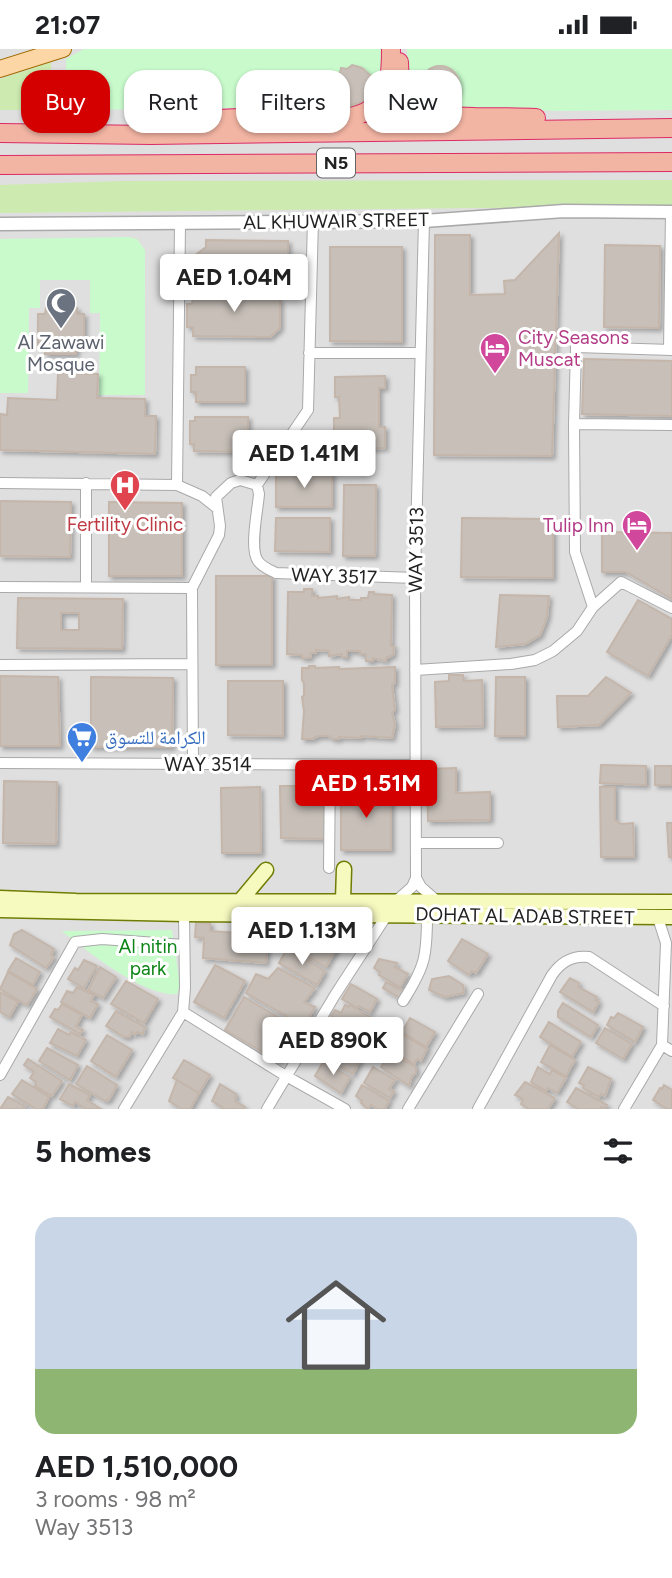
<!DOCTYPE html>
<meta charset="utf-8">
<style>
body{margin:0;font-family:Figtree,"Noto Naskh Arabic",sans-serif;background:#f6f6f6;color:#202124;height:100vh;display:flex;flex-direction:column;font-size:26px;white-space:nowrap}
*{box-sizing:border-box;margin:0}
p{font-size:23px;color:#757577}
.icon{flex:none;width:38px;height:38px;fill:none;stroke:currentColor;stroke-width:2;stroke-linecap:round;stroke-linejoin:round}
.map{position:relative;height:1060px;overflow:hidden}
.panel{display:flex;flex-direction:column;background:#fff;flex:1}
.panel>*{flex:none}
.hud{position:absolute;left:21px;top:21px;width:630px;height:63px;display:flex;gap:14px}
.price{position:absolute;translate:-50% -60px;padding:0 16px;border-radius:7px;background:#fff;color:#222;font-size:23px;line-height:46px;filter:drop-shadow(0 2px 4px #0008)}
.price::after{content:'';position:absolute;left:50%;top:42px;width:21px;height:16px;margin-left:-10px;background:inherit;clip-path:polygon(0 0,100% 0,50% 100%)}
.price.on{background:#d40000;color:#fff}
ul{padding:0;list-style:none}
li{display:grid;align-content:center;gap:14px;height:371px;padding:0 35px}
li+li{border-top:2px solid #e0e0e0}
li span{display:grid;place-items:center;height:217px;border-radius:21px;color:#555}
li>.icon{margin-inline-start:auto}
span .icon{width:126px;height:126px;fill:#fffc;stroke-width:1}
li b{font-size:30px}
h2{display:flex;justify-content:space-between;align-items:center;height:84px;padding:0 35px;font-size:30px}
.tag{padding:0 24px;border-radius:21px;background:#fff;box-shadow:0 2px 5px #0004;font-size:24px;line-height:63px}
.tag.on{background:#d40000;color:#fff}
.status{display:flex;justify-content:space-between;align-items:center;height:49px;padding:0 35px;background:#fff;direction:ltr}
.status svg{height:19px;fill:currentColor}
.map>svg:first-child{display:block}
</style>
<div class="status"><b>21:07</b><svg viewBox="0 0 49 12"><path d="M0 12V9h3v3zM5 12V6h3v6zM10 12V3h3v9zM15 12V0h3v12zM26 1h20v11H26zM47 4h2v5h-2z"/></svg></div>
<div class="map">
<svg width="672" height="1060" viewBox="0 0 672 1060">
<defs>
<filter id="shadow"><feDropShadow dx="3" dy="3" stdDeviation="2" flood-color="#0004"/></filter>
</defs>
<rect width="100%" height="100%" fill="#f2efe9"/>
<path fill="#e0dfdf" d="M0,0H672V1060H0Z"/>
<path fill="#cdebb0" d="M51,13V61H0V30Z
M672,131V157L0,164V136L121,132Z"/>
<path fill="#c8facc" d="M84,0H382L381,32L369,53L350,59H214L213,45L156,46L152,60L66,61V10Z
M407,0H672V61L559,62L434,59C405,42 408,31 407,0Z
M129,188L137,190L145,201V346H99L100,264H90V231H40V259H29L28,344H0V190Z
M172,881L180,936L177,945C144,948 87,902 62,882Z"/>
<path fill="#c7bfb8" stroke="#c4b6ab" stroke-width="2" fill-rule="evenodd" filter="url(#shadow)" d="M352,16L362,19L370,26L372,36L369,46L362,53L352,56L347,53H342L340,48L335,45V40L332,36L335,26L340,24L341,19L347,20Z
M421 36a19 19 0 1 1 38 0a19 19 0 1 1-38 0Z
M559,184L552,407L434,406L435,186H470V246L505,245L504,232L515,231Z
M206,191L288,192V210H295L294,244L194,243V207L206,198Z
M605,196L660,197L659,279L604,278Z
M330,198H402V293L330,292Z
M194,243H268L280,251V279L270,288L193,287V278H187V255H192Z
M53,251H70V258L77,259V265H84V297H76V305H45V296H38V265H45L46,259H54Z
M584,310L672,312V367L582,365Z
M196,318H245V353H196V343H191V326H196Z
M58,324L98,325L97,349L145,350V367H156L155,405L0,401V365L7,366L8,349L57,351Z
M383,327H385V339H379V378H385V399L334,400V369H340L339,348H335V328Z
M195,368H248V403L194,402V395H190V372H195Z
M276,423L332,424V458H276Z
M344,436H376L375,507H343Z
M0,452L71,453L70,508L0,507Z
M109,453L182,454V527H109Z
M276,469H330V503L275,502Z
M462,469L553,470V529L461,528Z
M602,483L672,484V550L626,523H602Z
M216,527H272V616H216Z
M304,540H312V547H318V549L337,547V550L349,548V551H361V549H368L369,543H374V545L392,546L391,597H394L393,606L386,609V612L373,609V612H366V605H360V602H347V608H342V605L329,607V602L316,601V604H311L310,609H302V606L287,605L288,543H304Z
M500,546L549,547L547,568L540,586L525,595L496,598Z
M18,549L123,550L122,600L17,599ZM61,564H79V581H61Z
M638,551L672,570V586L648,627L607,603Z
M309,617H315V619L339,618V620L395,618V634L392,636L395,661L392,663L395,675L392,689L361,687V689L339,688V690H333L328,687H318L312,690H302L304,662L302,648L304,646V634L302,631V619H309Z
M449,626H463L464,632L482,631L483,677L436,678L435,633L449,632Z
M0,627L58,628L60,697H0Z
M91,628L173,629L172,698H91Z
M496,628H525V687H495Z
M606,628L631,644L599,676L558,678L557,647H588Z
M228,632H283V687L228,686Z
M601,716L646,717V736L600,734Z
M655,717H672V736H655Z
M456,719V744L490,743V771L428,772L427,720Z
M4,732L57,733L56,795L3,794Z
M280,737H327L325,790L281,789Z
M260,738L261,804H222L221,739Z
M600,738H615V771L621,775L633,774L634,808H601Z
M341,741H391V801H341Z
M667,774H672V808H669Z
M196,873L210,874V882L268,886L266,914L203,909L204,889L195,888Z
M22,881L54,900L51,906L54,908L46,919L10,896L14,885Z
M339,883L354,886L348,895L341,891L326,918L289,897L294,888L326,887L336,891Z
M462,890L488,905L476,924L472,922L469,926L448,912Z
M287,899L325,922L317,936L279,914Z
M16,909L40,923L33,936L8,922Z
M379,910L397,914L395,918L408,925L400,938L379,926L380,923L374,919Z
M84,911L97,917L84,939L68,930L75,919L78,921Z
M215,916L245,932L224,969L194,953Z
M100,918L116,928L103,949L88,941Z
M278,919L315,939L304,953L315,958L304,977L246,944L256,925L268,930Z
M8,923L37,940L27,956L0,940Z
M449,927L463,936L464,944L445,948L429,941L432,930Z
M570,929L579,934L578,938L597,948L595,951L599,953L593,963L560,943Z
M126,932L158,950L144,974L111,955Z
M386,933L407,944L403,951L383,939Z
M351,935L377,950L370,963L359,957L357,959L342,950Z
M77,938L94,946L91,952L98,955L90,969L61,953L67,942L73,944Z
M0,943L18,953L9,968L0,963Z
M244,948L292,976L281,995L286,998L278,1012L225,981Z
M563,954L598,976L591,988L558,968V962Z
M62,955L82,966L76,977L83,981L80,985L50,968L55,960L58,961Z
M345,956L349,958L350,956L370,968L360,984L331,967L335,961L341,964Z
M116,962L145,978L143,985L137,983L135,986L132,983L129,988H124L106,977Z
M618,964L643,978L635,993L607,976L611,968L614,969Z
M410,969L435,983L426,998L402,983Z
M549,973L581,993L572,1008L540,988Z
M338,974L370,992L361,1007L342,995L340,997L336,994L337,992L330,987Z
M605,979L632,995L623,1010L596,994Z
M58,980L69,986L71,983L86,991L77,1007L50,994Z
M395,981L427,1000L421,1012L417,1010L414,1015L385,997Z
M107,986L132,1001L116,1028L91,1012Z
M327,996L333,999L334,996L360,1011L353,1025L321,1006Z
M550,996L575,1011L566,1027L541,1013Z
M47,999L78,1016L70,1031L39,1012Z
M390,1004L416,1018V1024L412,1027L409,1037L381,1018Z
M28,1010L62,1032L52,1047L35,1037L36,1033L30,1029L34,1023L24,1016Z
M184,1011L210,1026L199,1044L173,1029Z
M323,1013L350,1028L341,1044L315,1027Z
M87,1017L117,1036L109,1051L105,1052L76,1035Z
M373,1018L395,1031L389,1040L394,1042L390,1049L364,1034Z
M538,1018L550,1025L552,1021L566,1029L557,1044L548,1039L546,1042L531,1033Z
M588,1018L611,1030L605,1047L601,1045L599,1048L583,1039L584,1036L579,1034Z
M22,1031L49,1048L43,1060H36L12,1045Z
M177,1031L199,1044L190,1060H182L169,1052Z
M525,1033L555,1049L548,1060H529L521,1055L523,1050L515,1046Z
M69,1035L90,1046L87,1051L101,1060H86L75,1053L73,1057L60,1050Z
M220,1035L236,1045L235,1052L245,1058L244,1060H221L222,1058L212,1052Z
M362,1036L389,1052L385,1060H378L371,1056L368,1060L361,1054L362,1052L356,1047Z
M664,1036L672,1041V1060H667L653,1051L660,1039L662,1040Z
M576,1039L607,1056L605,1060L601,1058L600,1060H578L567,1053Z
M8,1048L25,1057L23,1060H0Z"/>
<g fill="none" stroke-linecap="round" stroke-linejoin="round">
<g stroke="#a9a9a9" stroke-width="12">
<path id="minor" d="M669,301L671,163
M309,304H420
M574,375L672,376
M0,434L177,436L202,447L217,459
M177,436L180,175
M257,436L308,361L313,171
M216,448L231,434L240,431L257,436L259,445C258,460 249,500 258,512C262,518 270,521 276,524L415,529
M0,538L192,539
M86,538V434
M593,558L575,503L574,375L576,298L672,301
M0,616L192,615
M415,621L511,615L535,611L553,602L577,582L593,558L621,533L672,559
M0,714L416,716
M193,715L192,539L219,486L220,477L216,448
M417,794H498
M329,819L330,716
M416,829L421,838L437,852
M396,852L412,838L416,829L415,529L424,172
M403,952C425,918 427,907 427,867
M183,963L286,1027L345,1060
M662,996L672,1002
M0,1026L75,893L102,890L184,896
M124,1060L183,963L185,939L184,865
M267,1060L335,946L387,866
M408,1060L478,945
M478,1060L552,926C561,913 572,906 589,908L664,957
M624,1060L662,996L666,894L658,869"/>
</g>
<g stroke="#a9a9a9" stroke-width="15">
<path id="tertiary" d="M0,175L424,172L564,162L672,163"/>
</g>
<g stroke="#707d05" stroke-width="17">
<path id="secondary" d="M0,849L76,852L672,853
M241,851L266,821
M343,851L344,820
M0,861L184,865L672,868"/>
</g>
<g stroke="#a06b00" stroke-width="18">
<path id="primary" d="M0,20L63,0"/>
</g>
<g stroke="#dc2a67" stroke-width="20">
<path id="trunk" d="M399,13C399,66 433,67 475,68C495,68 516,68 536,69
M164,80C207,65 258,70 303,69C326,69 353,73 372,59C391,44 391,22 391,0
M0,84L151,86L672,79
M0,116L672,113"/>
</g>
<use href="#minor" stroke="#fff" stroke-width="10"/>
<use href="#tertiary" stroke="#fff" stroke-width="12"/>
<use href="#secondary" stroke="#f7fabf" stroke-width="14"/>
<use href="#primary" stroke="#fcd6a4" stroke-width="16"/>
<use href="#trunk" stroke="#f2b4a3" stroke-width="18"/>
</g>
<defs>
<g id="mosque-pin" transform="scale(1.575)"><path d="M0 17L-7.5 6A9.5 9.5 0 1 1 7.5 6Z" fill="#6b7280" stroke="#fff"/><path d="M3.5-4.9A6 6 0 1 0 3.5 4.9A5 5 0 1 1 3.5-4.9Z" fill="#fff"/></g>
<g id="hotel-pin" transform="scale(1.575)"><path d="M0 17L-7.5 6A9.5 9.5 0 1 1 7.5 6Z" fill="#d1479c" stroke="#fff"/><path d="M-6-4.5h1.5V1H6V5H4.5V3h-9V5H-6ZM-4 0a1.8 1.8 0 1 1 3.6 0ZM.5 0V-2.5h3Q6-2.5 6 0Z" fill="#fff"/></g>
<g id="hospital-pin" transform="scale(1.575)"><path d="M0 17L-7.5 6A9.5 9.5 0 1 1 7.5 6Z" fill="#e0444e" stroke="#fff"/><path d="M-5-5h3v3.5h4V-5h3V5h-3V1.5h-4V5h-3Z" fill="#fff"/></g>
<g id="supermarket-pin" transform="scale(1.575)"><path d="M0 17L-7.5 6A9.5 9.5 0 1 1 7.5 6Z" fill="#3f7fe0" stroke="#fff"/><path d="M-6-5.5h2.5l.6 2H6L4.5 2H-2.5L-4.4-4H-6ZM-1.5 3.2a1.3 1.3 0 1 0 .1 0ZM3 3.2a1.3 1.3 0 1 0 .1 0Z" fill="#fff"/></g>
</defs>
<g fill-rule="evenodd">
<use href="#mosque-pin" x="61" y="254"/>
<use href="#hotel-pin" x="495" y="299"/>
<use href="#hospital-pin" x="125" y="436"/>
<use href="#hotel-pin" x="637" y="476"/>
<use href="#supermarket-pin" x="82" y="688"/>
</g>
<g text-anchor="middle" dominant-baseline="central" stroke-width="6" stroke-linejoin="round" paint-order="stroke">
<rect fill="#fff" stroke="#646464" stroke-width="2" x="317" y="99.5" width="38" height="29" rx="5"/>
<g font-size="18" font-weight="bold" fill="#222">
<text x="336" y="114">N5</text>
</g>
<g font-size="19" fill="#222" stroke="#fff">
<text transform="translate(336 172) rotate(-1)">AL KHUWAIR STREET</text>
<text transform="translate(416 501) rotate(-89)">WAY 3513</text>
<text transform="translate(334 527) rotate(2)">WAY 3517</text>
<text x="208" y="715">WAY 3514</text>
<text transform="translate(525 867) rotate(1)">DOHAT AL ADAB STREET</text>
</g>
<g font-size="19" fill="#b23c85" stroke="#fff" text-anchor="start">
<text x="518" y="288">City Seasons<tspan x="518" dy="22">Muscat</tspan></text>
<text x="614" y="476" text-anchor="end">Tulip Inn</text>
</g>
<g font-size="19" fill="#5b616d" stroke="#fff">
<text x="61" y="293">Al Zawawi<tspan x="61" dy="22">Mosque</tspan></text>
</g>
<g font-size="19" fill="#be3a42" stroke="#fff">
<text x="125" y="475">Fertility Clinic</text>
</g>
<g font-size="19" fill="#366cbe" stroke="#fff" text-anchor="start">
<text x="105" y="688">الكرامة للتسوق</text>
</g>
<g font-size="19" fill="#0c8416" stroke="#fff">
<text x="148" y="897">Al nitin<tspan x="148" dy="22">park</tspan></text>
</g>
</g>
</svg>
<b class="price" style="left:234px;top:265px">AED 1.04M</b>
<b class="price" style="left:304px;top:441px">AED 1.41M</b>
<b class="price on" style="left:366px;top:771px">AED 1.51M</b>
<b class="price" style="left:302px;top:918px">AED 1.13M</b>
<b class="price" style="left:333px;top:1028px">AED 890K</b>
<div class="hud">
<a class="tag on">Buy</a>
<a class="tag">Rent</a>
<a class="tag">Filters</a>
<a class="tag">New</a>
</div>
</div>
<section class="panel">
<h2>5 homes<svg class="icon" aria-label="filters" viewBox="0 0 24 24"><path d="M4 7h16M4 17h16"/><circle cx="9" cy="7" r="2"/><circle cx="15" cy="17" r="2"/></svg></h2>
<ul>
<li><span style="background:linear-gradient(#c9d6e8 70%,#8fb573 0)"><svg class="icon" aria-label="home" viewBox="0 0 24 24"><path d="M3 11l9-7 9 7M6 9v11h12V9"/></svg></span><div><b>AED 1,510,000</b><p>3 rooms · 98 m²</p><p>Way 3513</p></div></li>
</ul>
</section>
